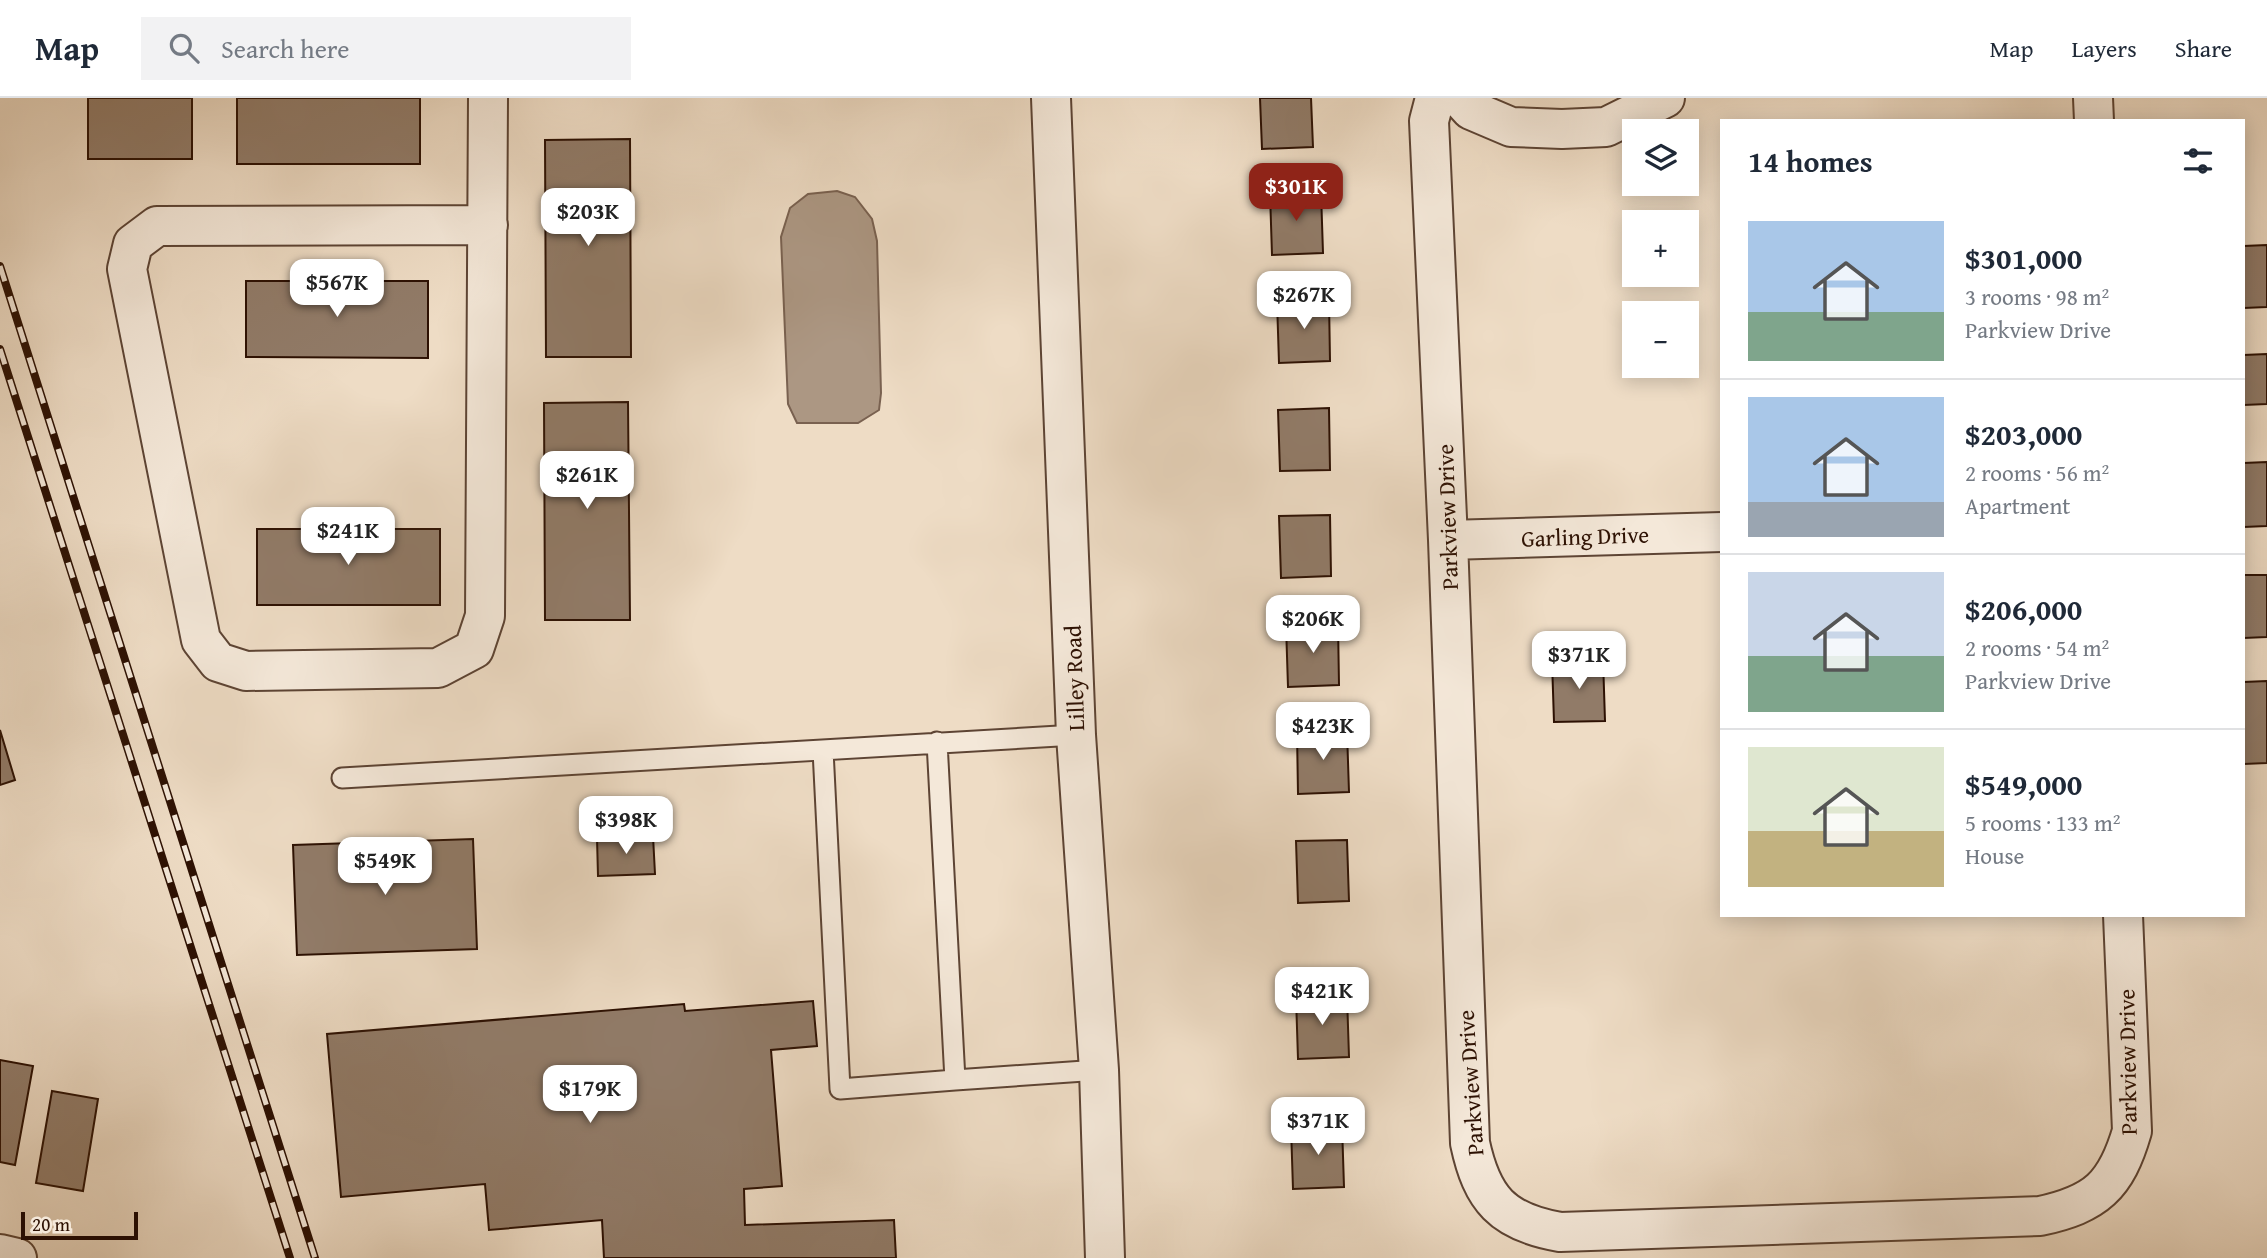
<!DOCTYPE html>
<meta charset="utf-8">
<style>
body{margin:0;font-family:"Gentium Book Plus",serif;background:#f2f2f3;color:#1f2937;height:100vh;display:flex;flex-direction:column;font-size:26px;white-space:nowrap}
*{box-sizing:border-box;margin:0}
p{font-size:23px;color:#747a83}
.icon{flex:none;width:38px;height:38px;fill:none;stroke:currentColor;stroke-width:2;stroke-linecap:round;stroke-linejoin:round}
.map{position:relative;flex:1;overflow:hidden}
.sheet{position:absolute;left:1720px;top:21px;width:525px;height:798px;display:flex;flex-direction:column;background:#fff;border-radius:0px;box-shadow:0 4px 18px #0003}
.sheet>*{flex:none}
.fabs{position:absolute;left:1622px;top:21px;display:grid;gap:14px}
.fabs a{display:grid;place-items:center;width:77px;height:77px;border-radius:0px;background:#fff;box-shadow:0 4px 18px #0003;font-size:35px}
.scale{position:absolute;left:21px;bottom:18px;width:117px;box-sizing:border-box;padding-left:7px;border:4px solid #2d1103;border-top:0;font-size:19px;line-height:24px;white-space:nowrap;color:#2d1103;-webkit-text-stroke:5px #f4e8d9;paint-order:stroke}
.price{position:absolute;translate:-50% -60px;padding:0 16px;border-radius:14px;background:#fff;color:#222;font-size:23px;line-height:46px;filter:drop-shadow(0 2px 4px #0008)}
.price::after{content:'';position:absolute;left:50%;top:42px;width:21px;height:16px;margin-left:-10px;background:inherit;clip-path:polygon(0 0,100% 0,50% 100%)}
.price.on{background:#8f2418;color:#fff}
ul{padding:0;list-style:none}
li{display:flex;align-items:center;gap:21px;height:175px;padding:0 28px}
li+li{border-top:2px solid #e0e1e3}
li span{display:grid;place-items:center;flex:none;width:196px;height:140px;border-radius:0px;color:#555}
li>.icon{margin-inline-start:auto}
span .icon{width:84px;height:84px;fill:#fffc;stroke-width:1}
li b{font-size:30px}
h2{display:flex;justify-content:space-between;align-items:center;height:84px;padding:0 28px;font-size:30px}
header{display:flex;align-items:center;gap:42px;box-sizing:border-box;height:98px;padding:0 35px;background:#fff;border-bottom:2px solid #e0e1e3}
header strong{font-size:33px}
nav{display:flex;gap:38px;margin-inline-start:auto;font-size:24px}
.search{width:490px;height:63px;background:#f2f2f3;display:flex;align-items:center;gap:18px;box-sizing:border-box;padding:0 24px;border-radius:0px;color:#747a83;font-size:26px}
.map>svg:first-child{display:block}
</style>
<header>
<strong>Map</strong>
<div class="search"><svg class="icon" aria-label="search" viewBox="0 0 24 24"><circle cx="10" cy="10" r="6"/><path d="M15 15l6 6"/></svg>Search here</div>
<nav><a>Map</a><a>Layers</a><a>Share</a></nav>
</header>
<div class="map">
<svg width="2267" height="1160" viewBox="0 0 2267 1160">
<rect width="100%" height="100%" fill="#eedcc5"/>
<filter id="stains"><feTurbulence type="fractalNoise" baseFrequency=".00286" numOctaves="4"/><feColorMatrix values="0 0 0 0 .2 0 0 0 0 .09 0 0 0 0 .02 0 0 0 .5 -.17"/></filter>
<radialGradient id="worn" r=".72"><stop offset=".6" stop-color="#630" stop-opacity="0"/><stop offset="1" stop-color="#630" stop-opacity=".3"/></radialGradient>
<path fill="#ac9783" stroke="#796150" stroke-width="2" d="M837,93L855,99L872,121L877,143L881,295L879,312L858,325H797L788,306L781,139L790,110L808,96Z"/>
<path fill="#917b68" stroke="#2d1103" stroke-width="2" d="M88,0H192V61H88Z
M237,0H420V66H237Z
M1260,0H1311L1313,49L1262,51Z
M630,41L631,259H546L545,42Z
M1321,94L1323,155L1272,157L1270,95Z
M2267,147V209L2244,210V148Z
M246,183H428V260L246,259Z
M1329,202L1330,263L1279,265L1277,203Z
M2267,256V306L2244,307V257Z
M628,304L630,522H545L544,305Z
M1329,310L1330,372L1280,373L1278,312Z
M2267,364V428L2244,429V365Z
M1330,417L1331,478L1281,480L1279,418Z
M257,431H440V507H257Z
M2244,477H2267V539L2244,540Z
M1338,525L1339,587L1288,589L1286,527Z
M1603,561L1605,623L1554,624L1552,563Z
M2267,583V665L2244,666V584Z
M0,632L15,682L0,687Z
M1347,633L1349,694L1298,696L1297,634Z
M653,738L655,776L598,778L597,740Z
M473,741L477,851L297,857L293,747Z
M1347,742L1349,803L1298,805L1296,743Z
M1347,898L1349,959L1298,961L1296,899Z
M813,903L817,948L771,952L782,1088L744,1091L745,1127L894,1122L896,1160H604L602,1122L489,1132L485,1086L341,1099L327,936L684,906L685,913Z
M0,962L33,968L15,1067L0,1064Z
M52,993L98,1001L83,1093L36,1085Z
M1342,1027L1344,1089L1293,1091L1291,1029Z"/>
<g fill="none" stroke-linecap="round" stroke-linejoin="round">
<g stroke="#5d4434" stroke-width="23">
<path id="service" d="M937,644L955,982L1099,972
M823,652L840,991L955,982
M342,680L1076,637"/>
</g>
<g stroke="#5d4434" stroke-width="42">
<path id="minor" d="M1435,0L1429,23L1448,442L1470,1045C1482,1101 1502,1124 1560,1134L2040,1118C2096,1106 2116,1088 2132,1033L2123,817
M1460,0L1471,12L1511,29L1562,31L1606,29L1665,0
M2093,0L2094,23
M488,127L157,128L133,146L127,171L201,542L218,564L246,573L438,570L474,551L485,518L488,0
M1448,442L1722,434
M0,1156L17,1160"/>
</g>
<g stroke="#5d4434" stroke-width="42">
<path id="tertiary" d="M1051,0L1076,637L1099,972L1105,1160"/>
</g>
<use href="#service" stroke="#f4e8d9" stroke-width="19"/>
<use href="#minor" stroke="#f4e8d9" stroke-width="38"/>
<use href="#tertiary" stroke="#f4e8d9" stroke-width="38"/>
<g stroke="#2d1103" stroke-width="8">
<path id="rail" d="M0,168L315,1160
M0,251L290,1160"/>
</g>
<use href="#rail" stroke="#f4e8d9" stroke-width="5" stroke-dasharray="16" stroke-linecap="butt"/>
</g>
<g text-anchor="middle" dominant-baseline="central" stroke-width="6" stroke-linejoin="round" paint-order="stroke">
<g font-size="23" fill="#2d1103" stroke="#f4e8d9">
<text transform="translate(1447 419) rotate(-92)">Parkview Drive</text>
<text transform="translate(1585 438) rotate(-2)">Garling Drive</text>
<text transform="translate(1074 580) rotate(-92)">Lilley Road</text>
<text transform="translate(2127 964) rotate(-91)">Parkview Drive</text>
<text transform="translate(1470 985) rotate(-94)">Parkview Drive</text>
</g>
</g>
<rect width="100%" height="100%" filter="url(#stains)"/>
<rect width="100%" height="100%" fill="url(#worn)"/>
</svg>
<div class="fabs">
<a><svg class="icon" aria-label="layers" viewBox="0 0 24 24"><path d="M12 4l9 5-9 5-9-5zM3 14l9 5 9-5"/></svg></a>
<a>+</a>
<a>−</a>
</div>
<div class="scale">20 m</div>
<b class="price on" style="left:1296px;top:125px">$301K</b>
<b class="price" style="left:588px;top:150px">$203K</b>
<b class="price" style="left:337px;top:221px">$567K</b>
<b class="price" style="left:1304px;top:233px">$267K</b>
<b class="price" style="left:587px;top:413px">$261K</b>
<b class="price" style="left:348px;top:469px">$241K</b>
<b class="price" style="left:1313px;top:557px">$206K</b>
<b class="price" style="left:1579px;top:593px">$371K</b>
<b class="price" style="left:1323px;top:664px">$423K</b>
<b class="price" style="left:626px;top:758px">$398K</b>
<b class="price" style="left:385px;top:799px">$549K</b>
<b class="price" style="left:1322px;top:929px">$421K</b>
<b class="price" style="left:590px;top:1027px">$179K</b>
<b class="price" style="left:1318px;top:1059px">$371K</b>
<section class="sheet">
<h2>14 homes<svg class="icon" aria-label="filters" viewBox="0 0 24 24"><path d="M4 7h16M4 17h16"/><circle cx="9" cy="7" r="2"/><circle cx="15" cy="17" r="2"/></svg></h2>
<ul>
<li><span style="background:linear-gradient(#a9c7e8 65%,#7fa58c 0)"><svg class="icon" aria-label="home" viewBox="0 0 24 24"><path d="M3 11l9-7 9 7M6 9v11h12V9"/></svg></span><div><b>$301,000</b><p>3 rooms · 98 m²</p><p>Parkview Drive</p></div></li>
<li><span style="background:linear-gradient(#a9c7e8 75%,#9aa5b1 0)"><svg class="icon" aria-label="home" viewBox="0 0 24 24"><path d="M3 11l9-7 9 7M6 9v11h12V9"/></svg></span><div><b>$203,000</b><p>2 rooms · 56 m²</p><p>Apartment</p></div></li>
<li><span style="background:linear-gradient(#c9d6e8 60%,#7fa58c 0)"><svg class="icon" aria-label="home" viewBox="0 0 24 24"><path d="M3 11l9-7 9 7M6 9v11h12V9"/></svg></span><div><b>$206,000</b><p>2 rooms · 54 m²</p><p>Parkview Drive</p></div></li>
<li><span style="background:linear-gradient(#dfe7d0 60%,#c2b280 0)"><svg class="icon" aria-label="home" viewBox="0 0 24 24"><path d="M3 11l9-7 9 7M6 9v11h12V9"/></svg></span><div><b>$549,000</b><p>5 rooms · 133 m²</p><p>House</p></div></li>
</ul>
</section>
</div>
